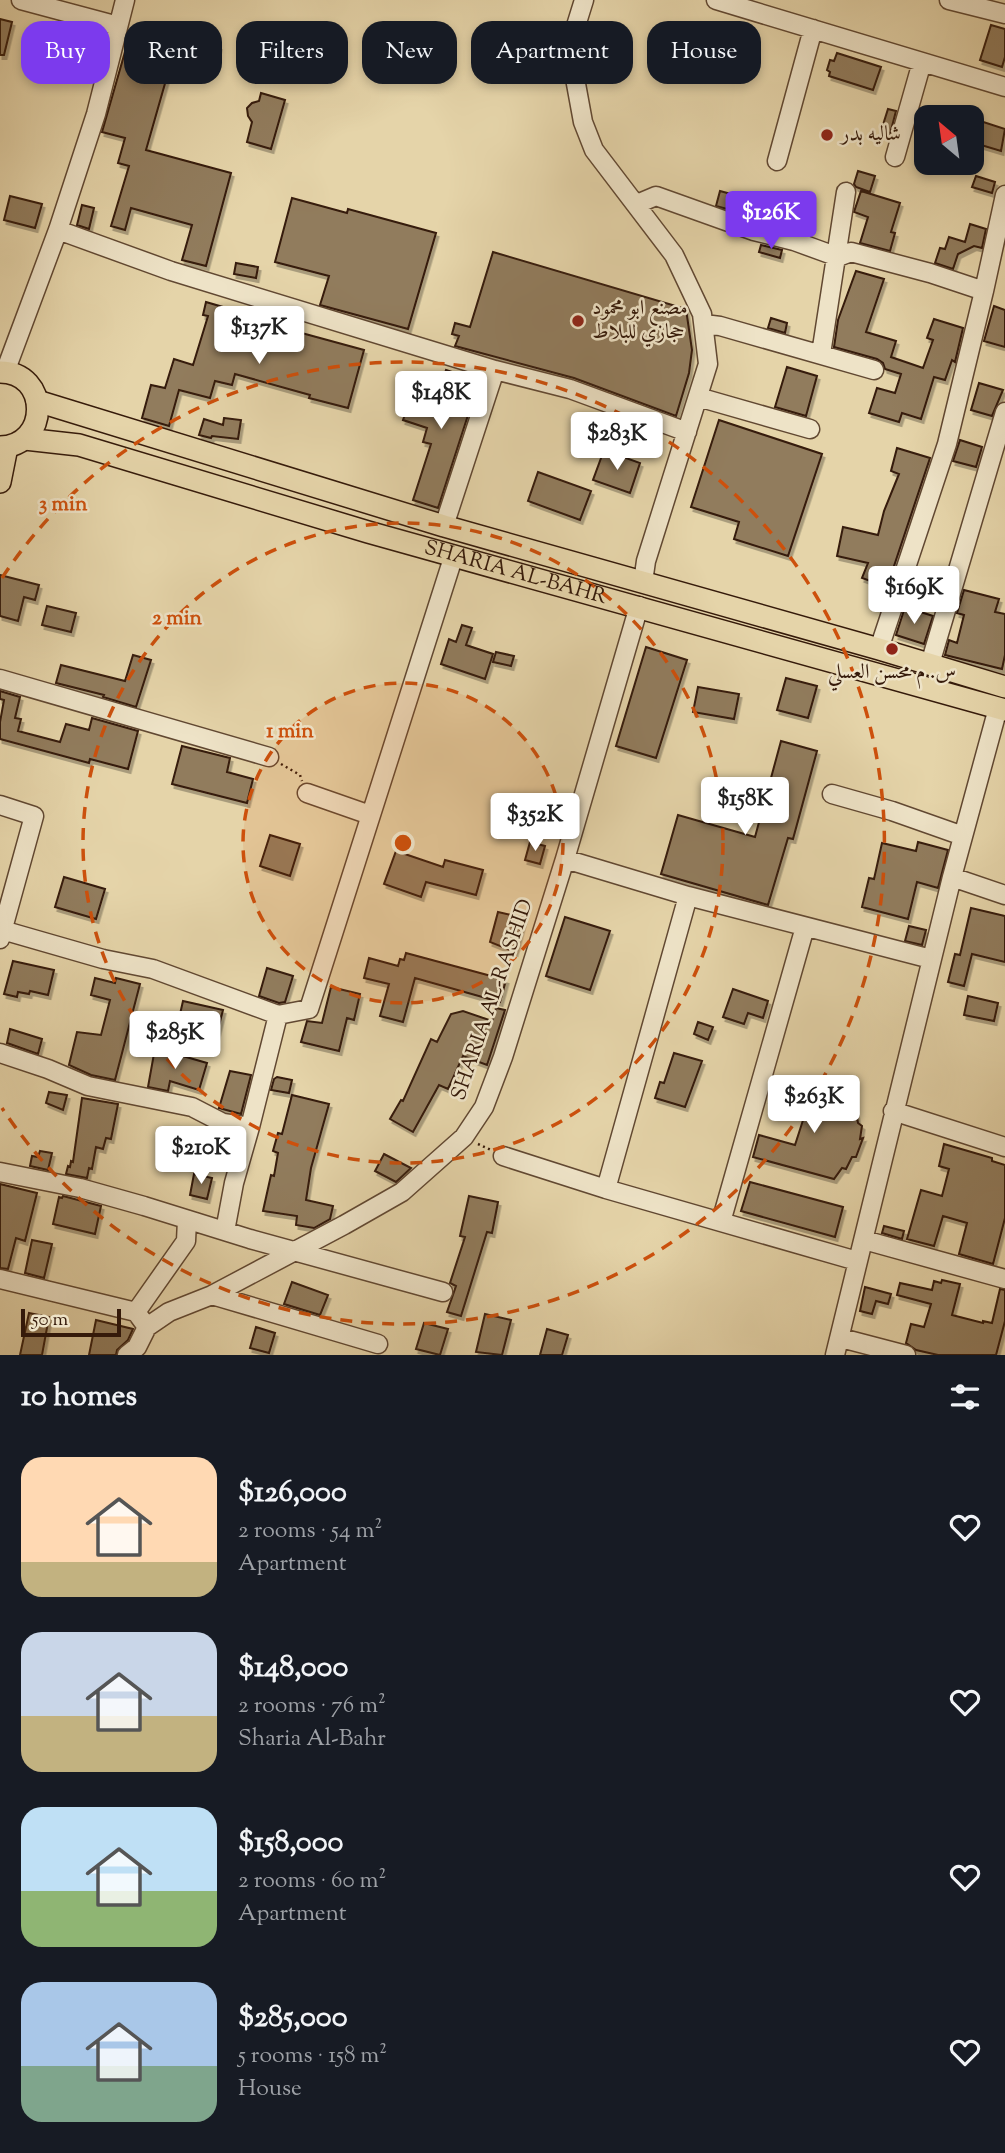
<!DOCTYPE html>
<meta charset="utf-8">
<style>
body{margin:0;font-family:"Sorts Mill Goudy",Amiri,serif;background:#242831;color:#f1f3f6;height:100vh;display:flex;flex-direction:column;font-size:26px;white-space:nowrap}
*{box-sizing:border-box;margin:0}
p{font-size:23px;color:#9ea1a6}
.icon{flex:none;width:38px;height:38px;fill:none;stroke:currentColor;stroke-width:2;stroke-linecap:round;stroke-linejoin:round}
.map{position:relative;height:1355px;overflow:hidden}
.panel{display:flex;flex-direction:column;background:#171b24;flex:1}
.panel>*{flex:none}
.top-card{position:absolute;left:21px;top:21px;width:964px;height:63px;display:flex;gap:14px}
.needle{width:46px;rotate:331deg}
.controls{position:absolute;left:914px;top:105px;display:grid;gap:14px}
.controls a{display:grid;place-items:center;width:70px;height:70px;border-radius:14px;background:#171b24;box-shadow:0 4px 10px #0003;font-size:35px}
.scale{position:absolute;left:21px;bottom:18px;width:100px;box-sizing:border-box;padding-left:7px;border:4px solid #351a0a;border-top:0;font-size:19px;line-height:24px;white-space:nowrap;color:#351a0a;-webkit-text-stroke:5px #eee3c7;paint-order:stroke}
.price{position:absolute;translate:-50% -60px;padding:0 16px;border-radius:7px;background:#fff;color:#222;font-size:23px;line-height:46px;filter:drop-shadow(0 2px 4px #0008)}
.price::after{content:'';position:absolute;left:50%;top:42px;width:21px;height:16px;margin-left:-10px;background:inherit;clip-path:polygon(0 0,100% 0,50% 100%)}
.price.current{background:#7c3aed;color:#fff}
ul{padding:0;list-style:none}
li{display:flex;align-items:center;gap:21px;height:175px;padding:0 21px}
li span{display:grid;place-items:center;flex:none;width:196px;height:140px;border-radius:21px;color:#555}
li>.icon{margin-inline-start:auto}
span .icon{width:84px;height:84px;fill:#fffc;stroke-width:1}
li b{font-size:30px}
h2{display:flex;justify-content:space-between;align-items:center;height:84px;padding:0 21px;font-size:30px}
.chip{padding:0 24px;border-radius:21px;background:#171b24;box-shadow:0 4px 10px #0003;font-size:24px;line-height:63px}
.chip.current{background:#7c3aed;color:#fff}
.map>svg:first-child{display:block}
</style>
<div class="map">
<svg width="1005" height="1355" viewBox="0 0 1005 1355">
<defs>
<filter id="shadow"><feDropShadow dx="2.5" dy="4" stdDeviation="0" flood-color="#0004"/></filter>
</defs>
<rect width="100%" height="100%" fill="#e5d4a9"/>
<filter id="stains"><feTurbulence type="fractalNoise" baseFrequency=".00286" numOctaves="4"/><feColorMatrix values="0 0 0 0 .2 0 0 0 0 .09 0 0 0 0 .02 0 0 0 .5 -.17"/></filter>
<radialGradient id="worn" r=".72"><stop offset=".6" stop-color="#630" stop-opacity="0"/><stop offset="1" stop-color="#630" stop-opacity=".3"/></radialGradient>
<path fill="#917b5d" stroke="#351a0a" stroke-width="2" filter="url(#shadow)" d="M0,19L12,22L4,55H0Z
M991,25L1005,29V57L1002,67L980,60Z
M139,32L151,35L160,32L219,46L214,69L172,59L146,150L231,173L206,266L182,260L192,225L131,208L125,230L111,226L129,166L118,163L125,138L102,132L129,38Z
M837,53L881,67L873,90L829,76L830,72L827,70L830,60L834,61Z
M261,93L285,100L271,149L247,142L252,122L248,116L247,108L252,103L259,101Z
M888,109L896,111L890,134L881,131Z
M971,118L1005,129L1001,151L971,142Z
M858,171L875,176L870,192L856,187L854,184Z
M976,176L995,182L992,193L972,187Z
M720,191L731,194L727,209L716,206Z
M861,191L900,203L891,232L895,233L890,251L860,243L868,217L854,212Z
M10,196L42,204L35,228L4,220Z
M292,198L347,213L348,209L436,233L408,329L320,305L329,276L275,262Z
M82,205L94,208L89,229L77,225Z
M756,205L770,209L766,222L751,218Z
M970,224L986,229L982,248L974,246L958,254L953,269L935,263L940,248L945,249L949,237L965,242Z
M761,245L782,250L780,258L759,252Z
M493,252L686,309L692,350L689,373L676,416L574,378L455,346L459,336L452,334L455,323L470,327Z
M236,263L258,267L256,278L234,274Z
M856,271L884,279L866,332L896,341L891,357L923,368L933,340L927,338L934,319L963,328L955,362L952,360L945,380L934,377L921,419L902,413L899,422L869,413L877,388L895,393L901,374L885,369L883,363L877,359L834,347L838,320Z
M206,302L223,307L218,323L248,331L250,323L296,338L298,332L364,350L348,408L309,398L310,395L235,374L232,385L215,381L210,398L179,390L169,426L142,418L151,385L165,388L174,359L193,365L208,316L203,315Z
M994,306L1005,310V347L984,341Z
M771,318L787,323L785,333L768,328Z
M787,367L817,376L806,416L775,407Z
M446,370L479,381L438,508L413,500L431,444L423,442L427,428L403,420L414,388L437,396Z
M979,383L1003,390L992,416L971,410Z
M224,418L241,420L238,439L212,436L211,438L199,435L204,419L223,425Z
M719,420L822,454L788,556L734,539L739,522L691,507Z
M960,440L982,447L976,467L953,461Z
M897,448L930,458L887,587L862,578L868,563L837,556L843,527L878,535L884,511L899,474L891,471Z
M604,450L640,463L630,493L593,480Z
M538,472L591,491L580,520L528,501Z
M0,575L39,585L35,600L24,597L18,621L0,616Z
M964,590L999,599L995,612L1005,614V655L1002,669L945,655L949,640L957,643L964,615L957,613Z
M47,606L76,613L71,632L42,625Z
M905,607L933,616L924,644L896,635Z
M462,625L472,628L466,645L493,654L485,679L441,664L449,639L456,642Z
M646,647L687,660L656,758L616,746Z
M496,652L514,656L511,666L493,662Z
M133,655L151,660L136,707L103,697L104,695L56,683L61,665L125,681Z
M786,678L817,686L808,718L777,710Z
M698,687L739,694L734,719L693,712Z
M0,691L20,697L15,718L21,719L18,731L60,742L66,724L89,730L92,718L138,731L128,769L90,759L89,763L0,739V722L4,700L0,699Z
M781,741L817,751L793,839L788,838L768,905L661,874L678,815L755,837Z
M182,746L230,758L227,772L253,779L247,803L172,784Z
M270,835L300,844L290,876L260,866Z
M530,842L545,846L540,864L525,860Z
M918,842L948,850L938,888L917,882L908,919L862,907L869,878L874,879L882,843L916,851Z
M396,851L443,867L445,860L483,870L476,895L426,882L421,897L384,884Z
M64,877L105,889L96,919L55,907Z
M971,908L1005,916V962L972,954L964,986L948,982L955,954L960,955Z
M498,912L524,918L515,952L490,942Z
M565,917L610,931L590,990L546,976Z
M909,926L926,930L922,945L905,941Z
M406,953L506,980L500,1002L415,978L403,1022L380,1016L389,984L364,978L369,958L398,966L400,959L404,960Z
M13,961L54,970L48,995L30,991L29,994L18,992L17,997L4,994Z
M267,968L293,976L285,1002L279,1003L259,996Z
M95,978L115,983L116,978L140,984L115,1080L91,1075L69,1065L77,1032L101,1035L110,1000L91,995Z
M331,987L360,994L354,1020L347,1018L339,1051L301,1042L307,1021L322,1023Z
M733,989L768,1001L763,1018L748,1013L744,1024L723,1017Z
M968,996L998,1003L994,1021L964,1015Z
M183,1001L223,1010L215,1041L176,1032Z
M496,1008L505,1010L487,1065L463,1056L448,1089L439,1085L413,1132L390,1119L401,1100L403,1101L431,1039L437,1042L451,1014L463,1011L492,1021Z
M698,1022L713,1027L708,1040L694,1034Z
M10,1029L42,1039L38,1054L7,1043Z
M155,1048L207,1063L199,1090L170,1081L168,1091L148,1087Z
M674,1053L702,1061L685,1107L655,1098L660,1082L664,1083Z
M230,1071L251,1075L241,1114L219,1108Z
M277,1077L292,1080L289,1093L271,1090L274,1079Z
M809,1080L825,1085L820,1101L856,1112L858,1123L862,1126L860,1139L863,1138L856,1157H852L846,1169L842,1168L834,1179L753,1157L759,1135L795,1145L805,1114L769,1103L773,1086L805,1096Z
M49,1092L67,1095L63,1110L46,1103Z
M292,1095L329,1104L311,1168L306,1200L333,1206L330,1219L314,1228L296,1225L297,1216L263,1211L271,1175L274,1176L278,1153L273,1151L278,1133L282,1134Z
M82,1098L118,1104L111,1139L106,1138L103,1149L96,1147L92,1169L89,1168L87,1178L66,1174L68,1166L70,1167L71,1161L73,1162Z
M944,1144L992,1158V1161L1005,1165V1218L993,1264L959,1254L967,1223L943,1216L934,1246L907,1239L921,1190L942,1196L949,1169L939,1166Z
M40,1151L52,1153L48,1170L30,1166L32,1156L38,1157Z
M384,1154L411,1168L396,1182L375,1171Z
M194,1174L212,1178L207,1199L190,1195Z
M750,1182L843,1207L835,1237L741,1211Z
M0,1184L37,1193L25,1241L16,1238L8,1269L0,1268Z
M63,1196L101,1206L95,1234L53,1224L59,1197L62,1198Z
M469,1196L498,1202L492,1233L487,1232L461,1316L447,1312L456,1286L450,1283L465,1237L460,1236Z
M884,1226L904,1231L902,1239L882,1233Z
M32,1240L52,1244L44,1278L25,1273Z
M942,1280L960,1284L952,1315L983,1323V1321L992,1323L1000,1289L1005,1290V1321L996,1355H938L916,1350L906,1343L911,1324L924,1327L931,1304L897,1295L900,1283L932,1290L934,1281L941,1283Z
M292,1282L328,1295L320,1315L284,1304Z
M865,1287L891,1294L888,1304L876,1301L872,1314L860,1311Z
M29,1313L49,1317L42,1355H20Z
M485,1314L511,1320L502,1355L476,1352Z
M96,1320L133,1329L128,1340L117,1350L116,1355H89Z
M424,1323L448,1329L440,1355L416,1349Z
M256,1327L275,1333L269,1353L250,1348Z
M547,1329L568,1335L562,1355H540Z"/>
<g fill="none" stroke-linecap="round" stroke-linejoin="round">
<g stroke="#614832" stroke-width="21">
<path id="minor" d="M21,0L118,26
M584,0L575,29L572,62L583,122L594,150L674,255L702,314L708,364L646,561L643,582
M716,0L1005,87
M949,0L1005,14
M895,157L922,62
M777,161L813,29
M637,204L656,196L754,231L794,241L838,257L851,252L930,273L984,291L1005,195
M58,230L171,271L495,370L570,389L687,432
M704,324L720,326L874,370
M821,354L846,192
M5,372L58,230L96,114L125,0
M698,397L810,429
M444,526L495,370
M879,649L947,444L984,291
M930,664L1005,412
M0,679L269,757
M307,793L370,815
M832,794L892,811L963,836
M0,805L34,816L0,939
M565,859L688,896L931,959
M952,877L1005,895
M2,930L103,959L153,969L278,1015L309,1009L454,555
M0,1053L48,1069L88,1086L192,1107L223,1123L250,1127L234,1183L225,1231
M893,1111L1005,1147
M250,1127L278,1015
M503,1156L606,1189L857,1261
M0,1172L80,1188L144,1206L250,1239L443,1292
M606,1189L688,896
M721,1222L805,927
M864,1240L1005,1279
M0,1279L136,1312L147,1327
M212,1295L378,1344
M136,1312L186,1241L187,1220
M841,1338L906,1355
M127,1355L137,1347L147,1327L169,1312L212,1295L344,1225L402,1192L464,1137L484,1107L503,1057L565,859L639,606
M835,1355L952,877L998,708"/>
</g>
<g stroke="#351a0a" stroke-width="24">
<g id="major">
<path d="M0,372C50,372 50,446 0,447"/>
<path d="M37,401L444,526L879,649L1005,687"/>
<path id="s1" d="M25,439L79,445L368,532L1005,710"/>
<path d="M0,482L7,447"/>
</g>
</g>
<path stroke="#351a0a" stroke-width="2.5" stroke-dasharray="2 3.5" stroke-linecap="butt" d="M281,764L300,775L302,781
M478,1144L491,1150"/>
<use href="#minor" stroke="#eee3c7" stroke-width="18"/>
<use href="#major" stroke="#e5d4a9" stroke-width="21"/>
</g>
<circle cx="403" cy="843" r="160" fill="#cd500c" fill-opacity=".12"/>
<g fill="none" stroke="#cd500c" stroke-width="3.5" stroke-dasharray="12 9">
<circle cx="403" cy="843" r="160"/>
<circle cx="403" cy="843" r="320"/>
<path d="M2 578A481 481 0 1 1 2 1108"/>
</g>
<g fill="#8f2418" stroke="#eee3c7" stroke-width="2.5">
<circle cx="827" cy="135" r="7"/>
<circle cx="578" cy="321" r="7"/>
<circle cx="892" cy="649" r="7"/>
</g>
<g text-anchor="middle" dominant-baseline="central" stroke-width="5" stroke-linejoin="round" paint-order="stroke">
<g font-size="21" fill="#351a0a" stroke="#eee3c7" text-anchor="start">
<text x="841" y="135">شاليه بدر</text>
<text x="592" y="309">مصنع ابو محمود<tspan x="592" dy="24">حجازي للبلاط</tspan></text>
<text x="892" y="673" text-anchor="middle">س. م محسن العسلي</text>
</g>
<g font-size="21" fill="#351a0a" stroke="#eee3c7">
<text stroke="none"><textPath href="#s1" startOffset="509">SHARIA AL-BAHR</textPath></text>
<text transform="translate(493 1000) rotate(-71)">SHARIA AL-RASHID</text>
</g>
</g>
<circle cx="403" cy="843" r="10" fill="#cd500c" stroke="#eee3c7" stroke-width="3.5"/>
<g font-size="21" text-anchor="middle" font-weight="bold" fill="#cd500c" stroke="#eee3c7" stroke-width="5" stroke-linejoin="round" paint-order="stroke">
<text x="63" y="510">3 min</text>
<text x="177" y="624">2 min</text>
<text x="290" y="737">1 min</text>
</g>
<rect width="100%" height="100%" filter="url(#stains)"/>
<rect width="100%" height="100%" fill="url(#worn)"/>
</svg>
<div class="controls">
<a><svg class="needle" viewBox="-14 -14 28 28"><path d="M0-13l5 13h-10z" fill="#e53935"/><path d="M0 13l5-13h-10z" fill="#9ea1a6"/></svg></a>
</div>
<div class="scale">50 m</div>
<b class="price current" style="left:771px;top:251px">$126K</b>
<b class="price" style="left:259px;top:366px">$137K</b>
<b class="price" style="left:441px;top:431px">$148K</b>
<b class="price" style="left:617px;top:472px">$283K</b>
<b class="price" style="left:914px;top:626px">$169K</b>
<b class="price" style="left:745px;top:837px">$158K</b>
<b class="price" style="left:535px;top:853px">$352K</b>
<b class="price" style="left:175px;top:1071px">$285K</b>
<b class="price" style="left:814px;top:1135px">$263K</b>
<b class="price" style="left:201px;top:1186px">$210K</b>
<div class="top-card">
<a class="chip current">Buy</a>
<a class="chip">Rent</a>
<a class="chip">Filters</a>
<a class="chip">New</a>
<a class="chip">Apartment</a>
<a class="chip">House</a>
</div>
</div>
<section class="panel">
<h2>10 homes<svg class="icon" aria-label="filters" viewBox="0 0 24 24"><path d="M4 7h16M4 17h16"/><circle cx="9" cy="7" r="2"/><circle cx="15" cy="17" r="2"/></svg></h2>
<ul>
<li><span style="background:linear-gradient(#ffd9b3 75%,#c2b280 0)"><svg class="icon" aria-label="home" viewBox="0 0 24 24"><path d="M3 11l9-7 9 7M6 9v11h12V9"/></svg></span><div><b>$126,000</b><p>2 rooms · 54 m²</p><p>Apartment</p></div><svg class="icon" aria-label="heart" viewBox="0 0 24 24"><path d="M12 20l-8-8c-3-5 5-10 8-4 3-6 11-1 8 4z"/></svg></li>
<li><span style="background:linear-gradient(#c9d6e8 60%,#c2b280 0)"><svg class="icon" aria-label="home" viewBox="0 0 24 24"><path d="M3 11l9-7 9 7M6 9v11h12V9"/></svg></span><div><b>$148,000</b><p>2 rooms · 76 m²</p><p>Sharia Al-Bahr</p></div><svg class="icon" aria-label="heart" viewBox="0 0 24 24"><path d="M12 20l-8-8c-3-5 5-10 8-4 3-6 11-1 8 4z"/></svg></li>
<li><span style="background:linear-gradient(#bfe0f5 60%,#8fb573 0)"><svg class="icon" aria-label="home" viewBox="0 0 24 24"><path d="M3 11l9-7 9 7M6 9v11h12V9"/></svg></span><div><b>$158,000</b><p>2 rooms · 60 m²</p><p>Apartment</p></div><svg class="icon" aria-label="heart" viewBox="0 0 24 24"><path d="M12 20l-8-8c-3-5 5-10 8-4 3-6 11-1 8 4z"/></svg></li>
<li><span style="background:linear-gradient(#a9c7e8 60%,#7fa58c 0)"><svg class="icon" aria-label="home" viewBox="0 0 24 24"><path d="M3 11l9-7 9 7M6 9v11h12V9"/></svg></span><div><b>$285,000</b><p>5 rooms · 158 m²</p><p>House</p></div><svg class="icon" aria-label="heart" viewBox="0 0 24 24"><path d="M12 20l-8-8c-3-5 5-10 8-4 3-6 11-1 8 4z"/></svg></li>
</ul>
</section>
